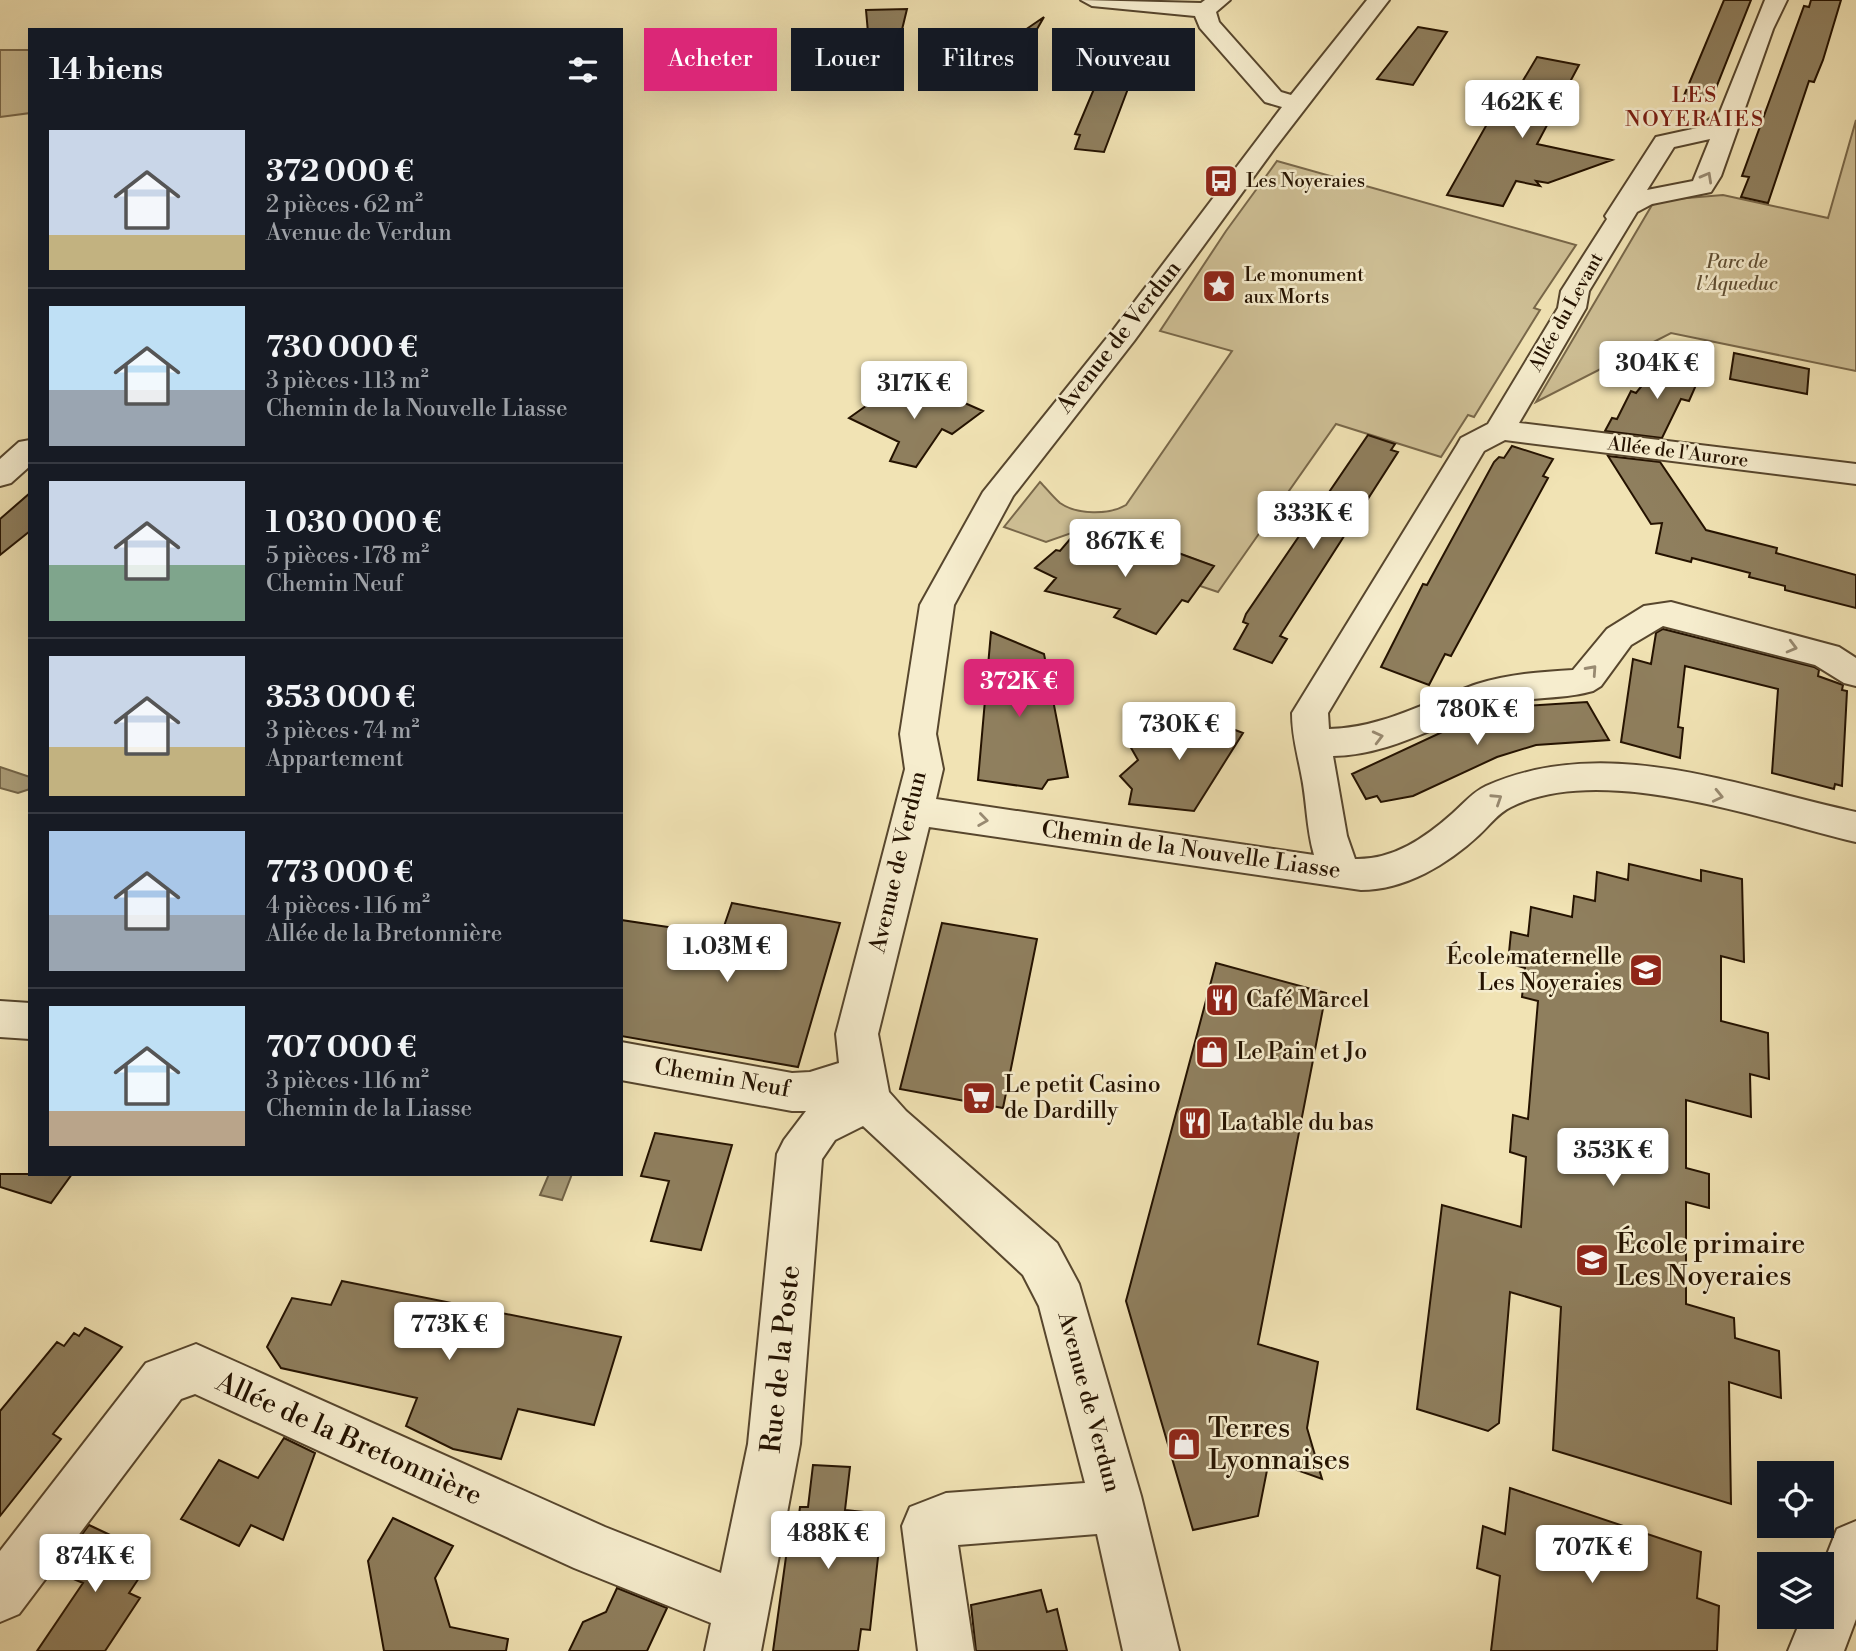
<!DOCTYPE html>
<html lang="fr">
<meta charset="utf-8">
<style>
body{margin:0;font-family:"Libre Bodoni",serif;background:#20242c;color:#f1f3f6;height:100vh;display:flex;flex-direction:column;font-size:26px;white-space:nowrap}
*{box-sizing:border-box;margin:0}
p{font-size:23px;color:#9ea1a6}
.icon{flex:none;width:38px;height:38px;fill:none;stroke:currentColor;stroke-width:2;stroke-linecap:round;stroke-linejoin:round}
.map{position:relative;flex:1;overflow:hidden}
.side{position:absolute;left:28px;top:28px;width:595px;height:1148px;display:flex;flex-direction:column;background:#171b24;border-radius:0px;box-shadow:0 7px 28px #0002}
.side>*{flex:none}
.guide{position:absolute;left:644px;top:28px;width:665px;height:63px;display:flex;gap:14px}
.controls{position:absolute;left:1757px;top:1461px;display:grid;gap:14px}
.controls a{display:grid;place-items:center;width:77px;height:77px;border-radius:0px;background:#171b24;box-shadow:0 7px 28px #0002;font-size:35px}
.price{position:absolute;translate:-50% -60px;padding:0 16px;border-radius:7px;background:#fff;color:#222;font-size:23px;line-height:46px;filter:drop-shadow(0 2px 4px #0008)}
.price::after{content:'';position:absolute;left:50%;top:42px;width:21px;height:16px;margin-left:-10px;background:inherit;clip-path:polygon(0 0,100% 0,50% 100%)}
.price.on{background:#db2777;color:#fff}
ul{padding:0;list-style:none}
li{display:flex;align-items:center;gap:21px;height:175px;padding:0 21px}
li+li{border-top:2px solid #363941}
li span{display:grid;place-items:center;flex:none;width:196px;height:140px;border-radius:0px;color:#555}
li>.icon{margin-inline-start:auto}
span .icon{width:84px;height:84px;fill:#fffc;stroke-width:1}
li b{font-size:30px}
h2{display:flex;justify-content:space-between;align-items:center;height:84px;padding:0 21px;font-size:30px}
.tag{padding:0 24px;border-radius:0px;background:#171b24;box-shadow:0 7px 28px #0002;font-size:24px;line-height:63px}
.tag.on{background:#db2777;color:#fff}
.map>svg:first-child{display:block}
</style>
<div class="map">
<svg width="1856" height="1651" viewBox="0 0 1856 1651">
<rect width="100%" height="100%" fill="#f1e3b4"/>
<filter id="stains"><feTurbulence type="fractalNoise" baseFrequency=".00286" numOctaves="4"/><feColorMatrix values="0 0 0 0 .2 0 0 0 0 .09 0 0 0 0 .02 0 0 0 .5 -.17"/></filter>
<radialGradient id="worn" r=".72"><stop offset=".6" stop-color="#630" stop-opacity="0"/><stop offset="1" stop-color="#630" stop-opacity=".3"/></radialGradient>
<path fill="#cebf95" stroke="#79684a" stroke-width="2" d="M0,50H30V113L0,117Z
M1856,120V371L1671,333L1536,402L1652,205L1663,200L1723,195L1828,218Z
M1277,161L1576,245L1534,308L1540,310L1474,417L1468,415L1441,457L1336,424L1218,592L1200,586L1213,566L1159,546L1143,565L1077,531L1046,542L1004,527L1040,482C1046,488 1053,497 1060,503C1077,515 1109,515 1126,505L1232,351L1160,331L1226,231Z"/>
<path fill="#ab9c77" stroke="#756547" stroke-width="2" d="M0,767L30,777V789L18,793L0,788Z
M549,1174H572L562,1200L540,1195Z"/>
<path fill="#8f7f5e" stroke="#241200" stroke-width="2" d="M1724,0H1751L1710,103L1683,98Z
M1811,0H1841L1823,60L1814,82L1809,81L1768,203L1741,197L1749,177L1742,176L1804,6L1809,7Z
M907,9L899,42L869,44L866,10Z
M1044,17L1003,88L959,75Z
M1418,27L1447,32L1413,85L1377,79Z
M1537,57L1579,65L1537,144L1612,160L1548,183L1536,181L1540,186L1516,181L1503,206L1447,195L1505,92L1515,94Z
M1096,84L1129,86L1104,152L1075,149L1080,135L1075,134Z
M1734,353L1809,369L1807,394L1730,379Z
M1679,360L1704,367L1689,401L1681,399L1662,438L1605,431L1612,418L1617,419L1631,391L1636,393L1657,367L1664,369L1667,363L1676,365Z
M894,386L925,400L931,396L945,402L951,397L983,411L952,434L942,429L916,467L890,461L899,442L849,418Z
M1368,435L1395,444L1391,450L1398,452L1280,636L1287,639L1272,663L1234,649L1248,624L1243,622L1246,614Z
M1512,446L1553,459L1543,476L1548,478L1451,656L1445,654L1429,685L1381,667L1423,584L1427,585L1494,462L1499,457L1504,458Z
M1608,456L1660,462L1706,530L1777,548L1776,553L1856,575V608L1785,590V586L1749,577L1750,573L1692,558L1691,562L1656,553L1662,523L1651,524Z
M30,493V531L0,555V519Z
M1077,531L1149,557L1159,546L1214,566L1188,602L1182,600L1156,634L1114,617L1120,609L1045,591L1056,578L1035,568L1056,550L1060,551Z
M1663,629L1814,667L1819,670L1818,676L1843,685L1842,690L1847,691L1842,786L1835,784L1834,789L1772,773L1778,689L1685,666L1678,727L1683,728L1680,758L1621,742L1633,659L1651,664L1656,633Z
M991,632L1044,654L1068,777L1048,780L1042,789L978,780Z
M1587,702L1609,740L1536,745L1497,757L1413,796L1381,802L1377,796L1366,799L1352,774L1468,720L1522,706Z
M1186,711L1243,733L1194,811L1129,804L1132,789L1120,776L1138,760L1130,746Z
M1629,864L1701,881V870L1742,879L1744,962L1721,956V1021L1768,1033L1769,1079L1750,1074L1751,1117L1686,1100V1168L1709,1174V1208L1686,1202V1304L1734,1318L1735,1338L1779,1351L1781,1398L1729,1382L1731,1504L1553,1450L1561,1307L1510,1292L1499,1423L1488,1431L1417,1409L1442,1205L1521,1227L1526,1157L1510,1152L1513,1115L1528,1119L1538,1001L1522,997L1525,968L1508,963L1511,932L1528,936L1531,907L1572,917L1574,896L1595,901L1597,872L1628,880Z
M732,903L840,923L798,1067L621,1036V920L721,935Z
M942,923L1037,939L1003,1108L900,1089Z
M1216,963L1326,993L1258,1344L1318,1362L1307,1428L1322,1479L1269,1460L1258,1516L1193,1530L1126,1301Z
M655,1133L732,1145L701,1250L651,1241L669,1181L641,1176Z
M0,1174H72L51,1203L0,1187Z
M342,1281L621,1337L594,1425L518,1409L501,1459L453,1449L406,1426L417,1398L281,1368L267,1347L292,1298L331,1305Z
M85,1328L122,1347L53,1434L61,1439L0,1516V1411L57,1342L64,1346L74,1333L79,1336Z
M284,1438L315,1453L283,1540L251,1525L239,1546L181,1519L219,1460L258,1478Z
M813,1465L850,1467L845,1510L873,1513L870,1539H880L870,1630L861,1629L858,1651H773L790,1528L797,1529L800,1507H808Z
M1510,1488L1701,1552L1697,1598L1719,1606L1717,1651H1491L1500,1576L1477,1568L1483,1526L1505,1534Z
M393,1518L453,1546L435,1578L450,1627L508,1639L506,1651H384L368,1561Z
M89,1525L127,1543L120,1553L147,1566L129,1593L140,1598L105,1651H37L83,1583L55,1571Z
M617,1588L667,1608L647,1651H569L583,1622L606,1612Z
M1041,1590L1047,1612L1057,1609L1067,1651H976L971,1605Z"/>
<g fill="none" stroke-linecap="round" stroke-linejoin="round">
<g stroke="#57462d" stroke-width="4">
<path id="minor" d="M1081,0L1201,3L1205,0H1230L1216,12L1219,22L1281,92L1291,95L1367,0H1389L1274,149L1134,341L1013,496L954,605L936,734L943,769L936,799L1314,855C1306,828 1307,800 1301,773C1297,752 1292,735 1292,713L1457,445L1461,438L1488,424L1558,308L1561,291L1607,219L1605,216L1656,137L1697,128L1720,112L1765,0H1787L1773,29L1721,176L1711,192L1652,204L1637,212L1589,291L1586,308L1519,423L1856,464V484L1505,440L1484,451L1328,713L1329,729C1383,728 1427,701 1477,684C1508,674 1540,672 1573,670L1607,629L1644,606L1671,602L1839,647L1856,658V686L1844,683L1815,665L1663,626L1631,645L1601,686L1593,691C1562,700 1528,696 1497,705C1441,721 1394,755 1333,756L1347,836L1355,859C1393,860 1425,838 1453,813C1464,803 1473,792 1486,786C1605,733 1737,786 1856,812V842C1763,820 1601,761 1511,807C1498,813 1490,825 1479,835C1448,864 1405,890 1361,890L929,827L878,1034L889,1092L906,1111L1057,1243L1079,1284L1141,1496L1179,1651H1123L1097,1534L958,1545L974,1651H918L902,1526L910,1507L946,1493L1085,1483L1039,1306L1023,1275L863,1126L835,1140L822,1159L800,1444L761,1651H705L711,1623L574,1568L195,1394L181,1399L19,1614L0,1622V1551L146,1363L196,1344L605,1527L721,1573L748,1444L777,1154L784,1140L806,1111H792L621,1080V1042L792,1073L810,1072L839,1063L836,1034L905,769L900,734L920,605L983,492L1114,329L1282,107L1265,102L1200,28L1195,16L1092,6ZM1710,139L1693,181L1647,190L1674,147Z
M30,440V466L11,483L0,486V459L19,442Z
M0,1001L30,1003V1039L0,1037Z
M1856,1521V1619L1844,1651H1788L1802,1617H1822V1567L1837,1529Z"/>
</g>
<use href="#minor" fill="#f6edce" fill-rule="evenodd"/>
</g>
<defs><path id="oneway-chevron" d="M-2-3.5L2.5 0L-2 3.5" fill="none" stroke-width="1.6" stroke-linecap="round" stroke-linejoin="round" transform="scale(1.75)"/></defs>
<g stroke="#988a71">
<use href="#oneway-chevron" transform="translate(1707 177) rotate(-61)"/>
<use href="#oneway-chevron" transform="translate(1792 647) rotate(15)"/>
<use href="#oneway-chevron" transform="translate(1592 670) rotate(-48)"/>
<use href="#oneway-chevron" transform="translate(1378 737) rotate(-14)"/>
<use href="#oneway-chevron" transform="translate(1718 796) rotate(13)"/>
<use href="#oneway-chevron" transform="translate(1497 799) rotate(-33)"/>
<use href="#oneway-chevron" transform="translate(983 820) rotate(8)"/>
</g>
<defs>
<g id="bus-square" transform="scale(1.75)"><rect x="-9" y="-9" width="18" height="18" rx="4" fill="#8f2418" stroke="#f6edce"/><path d="M-5-6H5V4H4V6H2V4H-2V6H-4V4H-5ZM-3.5-4V0h7V-4ZM-3.5 1.2v1.5H-2V1.2ZM2 1.2v1.5H3.5V1.2Z" fill="#fff"/></g>
<g id="sight-square" transform="scale(1.75)"><rect x="-9" y="-9" width="18" height="18" rx="4" fill="#8f2418" stroke="#f6edce"/><path d="M0-6L1.8-2.2L6-1.7L2.9 1.2L3.7 5.4L0 3.3L-3.7 5.4L-2.9 1.2L-6-1.7L-1.8-2.2Z" fill="#fff"/></g>
<g id="school-square" transform="scale(1.75)"><rect x="-9" y="-9" width="18" height="18" rx="4" fill="#8f2418" stroke="#f6edce"/><path d="M0-5L7-2L0 1L-7-2ZM-4 1L0 2.5L4 1V4Q0 6-4 4Z" fill="#fff"/></g>
<g id="restaurant-square" transform="scale(1.75)"><rect x="-9" y="-9" width="18" height="18" rx="4" fill="#8f2418" stroke="#f6edce"/><path d="M-5-6h1v4h1v-4h1v4h1v-4h1v5L-1.5 .5V6h-2V.5L-5-1ZM5-6V6H3V1.5H1.5Q1.5-4 5-6Z" fill="#fff"/></g>
<g id="shop-square" transform="scale(1.75)"><rect x="-9" y="-9" width="18" height="18" rx="4" fill="#8f2418" stroke="#f6edce"/><path d="M-5-2.5h2.3a2.7 3.5 0 0 1 5.4 0H5L5.5 6h-11ZM-1.5-2.5h3a1.5 2.3 0 0 0-3 0Z" fill="#fff"/></g>
<g id="supermarket-square" transform="scale(1.75)"><rect x="-9" y="-9" width="18" height="18" rx="4" fill="#8f2418" stroke="#f6edce"/><path d="M-6-5.5h2.5l.6 2H6L4.5 2H-2.5L-4.4-4H-6ZM-1.5 3.2a1.3 1.3 0 1 0 .1 0ZM3 3.2a1.3 1.3 0 1 0 .1 0Z" fill="#fff"/></g>
</defs>
<g fill-rule="evenodd">
<use href="#bus-square" x="1221" y="181"/>
<use href="#sight-square" x="1219" y="286"/>
<use href="#school-square" x="1646" y="970"/>
<use href="#restaurant-square" x="1222" y="1000"/>
<use href="#shop-square" x="1212" y="1052"/>
<use href="#supermarket-square" x="979" y="1098"/>
<use href="#restaurant-square" x="1195" y="1123"/>
<use href="#school-square" x="1592" y="1260"/>
<use href="#shop-square" x="1184" y="1444"/>
</g>
<g text-anchor="middle" dominant-baseline="central" stroke-width="5" stroke-linejoin="round" paint-order="stroke">
<g font-size="19" fill="#241200" stroke="#f6edce" text-anchor="start">
<text x="1246" y="181">Les Noyeraies</text>
<text x="1244" y="275">Le monument<tspan x="1244" dy="22">aux Morts</tspan></text>
</g>
<g font-size="19" font-style="italic" fill="#604f34" stroke="#f6edce">
<text x="1737" y="262">Parc de<tspan x="1737" dy="22">l'Aqueduc</tspan></text>
</g>
<g font-size="19" fill="#241200" stroke="#f6edce">
<text transform="translate(1566 312) rotate(-61)">Allée du Levant</text>
<text transform="translate(1678 452) rotate(7)">Allée de l'Aurore</text>
</g>
<g font-size="21" letter-spacing="2" fill="#7a1f14" stroke="#f6edce">
<text x="1695" y="96">LES<tspan x="1695" dy="24">NOYERAIES</tspan></text>
</g>
<g font-size="23" fill="#241200" stroke="#f6edce">
<text transform="translate(1119 337) rotate(-52)">Avenue de Verdun</text>
<text transform="translate(1191 850) rotate(8)">Chemin de la Nouvelle Liasse</text>
<text transform="translate(898 862) rotate(-77)">Avenue de Verdun</text>
<text transform="translate(722 1078) rotate(10)">Chemin Neuf</text>
<text transform="translate(1089 1402) rotate(75)">Avenue de Verdun</text>
</g>
<g font-size="23" fill="#241200" stroke="#f6edce" text-anchor="start">
<text x="1622" y="957" text-anchor="end">École maternelle<tspan x="1622" dy="26">Les Noyeraies</tspan></text>
<text x="1246" y="1000">Café Marcel</text>
<text x="1236" y="1052">Le Pain et Jo</text>
<text x="1004" y="1085">Le petit Casino<tspan x="1004" dy="26">de Dardilly</tspan></text>
<text x="1220" y="1123">La table du bas</text>
</g>
<g font-size="28" fill="#241200" stroke="#f6edce" text-anchor="start">
<text x="1616" y="1244">École primaire<tspan x="1616" dy="32">Les Noyeraies</tspan></text>
<text x="1208" y="1428">Terres<tspan x="1208" dy="32">Lyonnaises</tspan></text>
</g>
<g font-size="28" fill="#241200" stroke="#f6edce">
<text transform="translate(781 1359) rotate(-84)">Rue de la Poste</text>
<text transform="translate(349 1439) rotate(24)">Allée de la Bretonnière</text>
</g>
</g>
<rect width="100%" height="100%" filter="url(#stains)"/>
<rect width="100%" height="100%" fill="url(#worn)"/>
</svg>
<div class="controls">
<a><svg class="icon" aria-label="locate" viewBox="0 0 24 24"><circle cx="12" cy="12" r="6"/><path d="M12 2v4M12 18v4M2 12h4M18 12h4"/></svg></a>
<a><svg class="icon" aria-label="layers" viewBox="0 0 24 24"><path d="M12 4l9 5-9 5-9-5zM3 14l9 5 9-5"/></svg></a>
</div>
<b class="price" style="left:1522px;top:140px">462K €</b>
<b class="price" style="left:1657px;top:401px">304K €</b>
<b class="price" style="left:914px;top:421px">317K €</b>
<b class="price" style="left:1313px;top:551px">333K €</b>
<b class="price" style="left:1125px;top:579px">867K €</b>
<b class="price on" style="left:1019px;top:719px">372K €</b>
<b class="price" style="left:1477px;top:747px">780K €</b>
<b class="price" style="left:1179px;top:762px">730K €</b>
<b class="price" style="left:727px;top:984px">1.03M €</b>
<b class="price" style="left:1613px;top:1188px">353K €</b>
<b class="price" style="left:449px;top:1362px">773K €</b>
<b class="price" style="left:828px;top:1571px">488K €</b>
<b class="price" style="left:1592px;top:1585px">707K €</b>
<b class="price" style="left:95px;top:1594px">874K €</b>
<div class="guide">
<a class="tag on">Acheter</a>
<a class="tag">Louer</a>
<a class="tag">Filtres</a>
<a class="tag">Nouveau</a>
</div>
<section class="side">
<h2>14 biens<svg class="icon" aria-label="filters" viewBox="0 0 24 24"><path d="M4 7h16M4 17h16"/><circle cx="9" cy="7" r="2"/><circle cx="15" cy="17" r="2"/></svg></h2>
<ul>
<li><span style="background:linear-gradient(#c9d6e8 75%,#c2b280 0)"><svg class="icon" aria-label="home" viewBox="0 0 24 24"><path d="M3 11l9-7 9 7M6 9v11h12V9"/></svg></span><div><b>372 000 €</b><p>2 pièces · 62 m²</p><p>Avenue de Verdun</p></div></li>
<li><span style="background:linear-gradient(#bfe0f5 60%,#9aa5b1 0)"><svg class="icon" aria-label="home" viewBox="0 0 24 24"><path d="M3 11l9-7 9 7M6 9v11h12V9"/></svg></span><div><b>730 000 €</b><p>3 pièces · 113 m²</p><p>Chemin de la Nouvelle Liasse</p></div></li>
<li><span style="background:linear-gradient(#c9d6e8 60%,#7fa58c 0)"><svg class="icon" aria-label="home" viewBox="0 0 24 24"><path d="M3 11l9-7 9 7M6 9v11h12V9"/></svg></span><div><b>1 030 000 €</b><p>5 pièces · 178 m²</p><p>Chemin Neuf</p></div></li>
<li><span style="background:linear-gradient(#c9d6e8 65%,#c2b280 0)"><svg class="icon" aria-label="home" viewBox="0 0 24 24"><path d="M3 11l9-7 9 7M6 9v11h12V9"/></svg></span><div><b>353 000 €</b><p>3 pièces · 74 m²</p><p>Appartement</p></div></li>
<li><span style="background:linear-gradient(#a9c7e8 60%,#9aa5b1 0)"><svg class="icon" aria-label="home" viewBox="0 0 24 24"><path d="M3 11l9-7 9 7M6 9v11h12V9"/></svg></span><div><b>773 000 €</b><p>4 pièces · 116 m²</p><p>Allée de la Bretonnière</p></div></li>
<li><span style="background:linear-gradient(#bfe0f5 75%,#b9a48a 0)"><svg class="icon" aria-label="home" viewBox="0 0 24 24"><path d="M3 11l9-7 9 7M6 9v11h12V9"/></svg></span><div><b>707 000 €</b><p>3 pièces · 116 m²</p><p>Chemin de la Liasse</p></div></li>
</ul>
</section>
</div>
